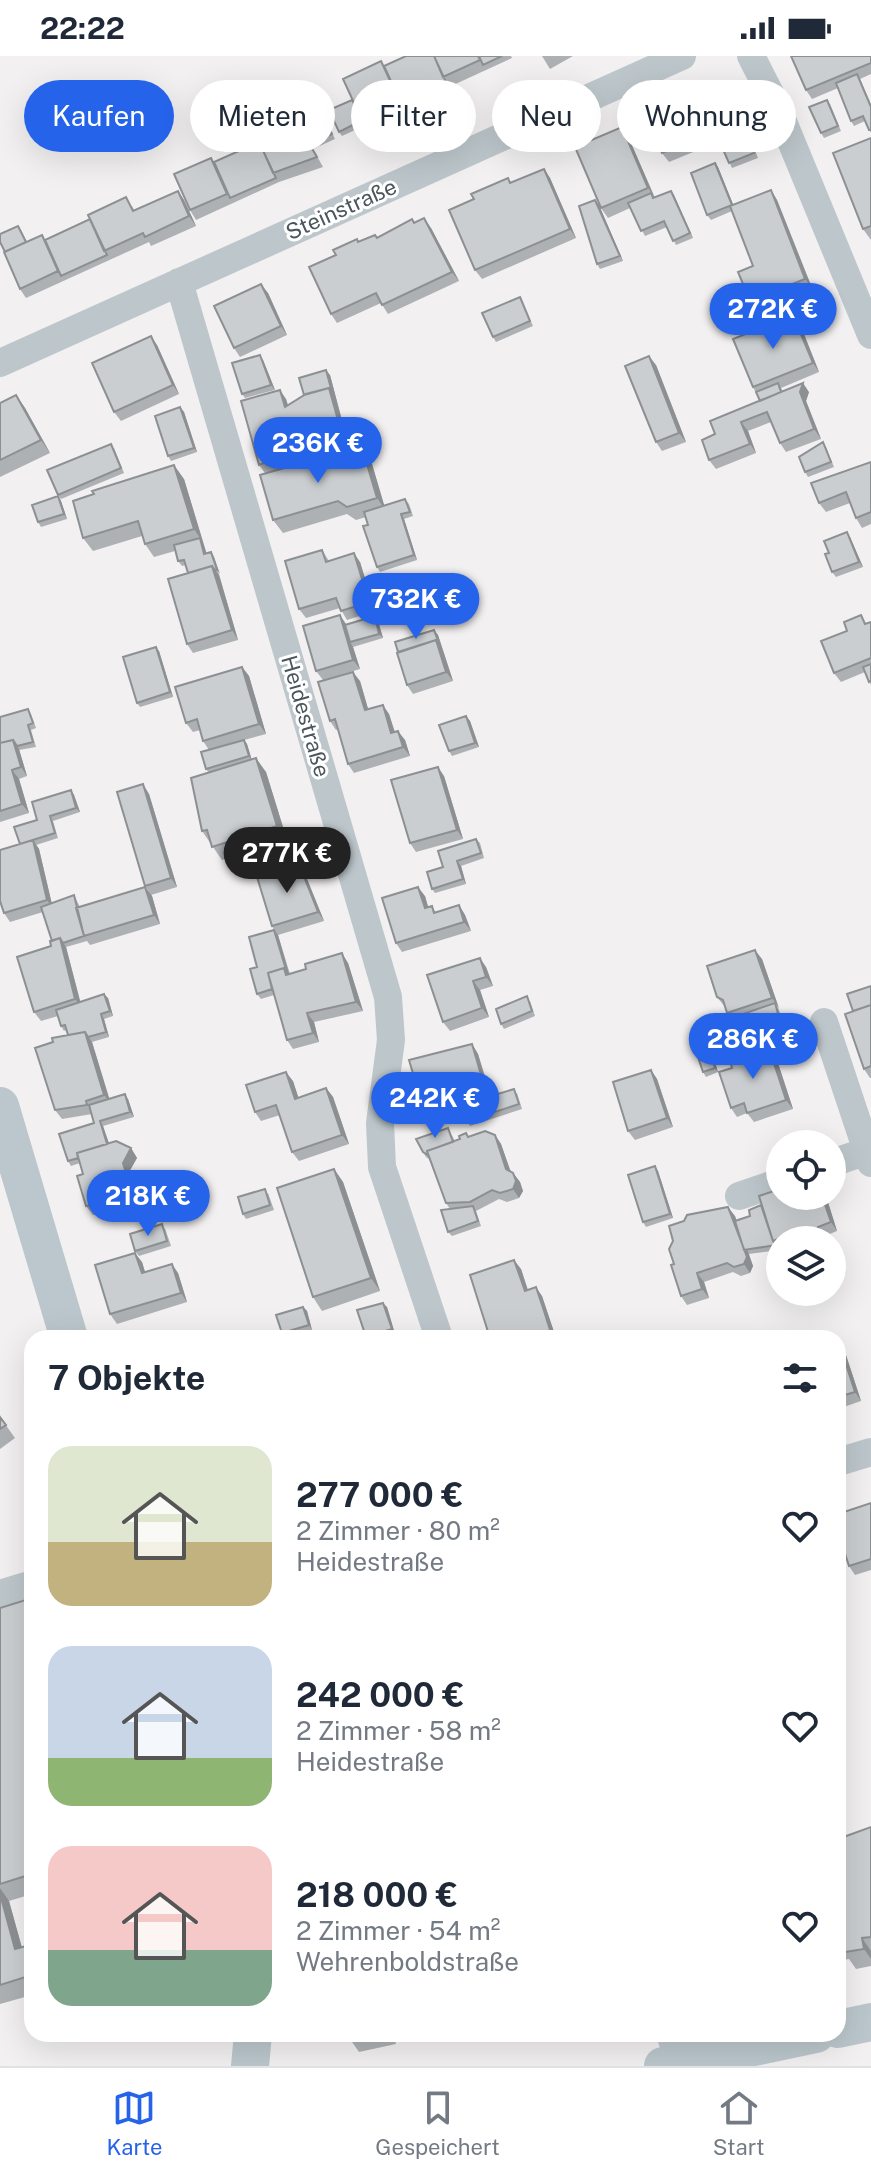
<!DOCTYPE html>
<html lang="de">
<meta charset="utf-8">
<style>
body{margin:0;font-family:"Public Sans",sans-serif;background:#f2f2f3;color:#1f2937;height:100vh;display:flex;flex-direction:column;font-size:30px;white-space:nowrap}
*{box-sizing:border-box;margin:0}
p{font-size:26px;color:#747a83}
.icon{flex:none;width:44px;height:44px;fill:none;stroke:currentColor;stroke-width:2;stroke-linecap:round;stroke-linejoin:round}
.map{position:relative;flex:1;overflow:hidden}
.panel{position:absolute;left:24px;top:1274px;width:822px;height:712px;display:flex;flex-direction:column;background:#fff;border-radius:24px;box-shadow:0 8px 32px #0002}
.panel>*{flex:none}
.hud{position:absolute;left:24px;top:24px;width:824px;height:72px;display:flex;gap:16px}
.tools{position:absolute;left:766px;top:1074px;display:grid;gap:16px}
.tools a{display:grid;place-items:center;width:80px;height:80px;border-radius:50%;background:#fff;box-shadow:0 8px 32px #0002;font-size:40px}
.price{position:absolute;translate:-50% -68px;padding:0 18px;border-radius:28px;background:#2563eb;color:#fff;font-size:26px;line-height:52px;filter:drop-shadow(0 2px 4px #0008)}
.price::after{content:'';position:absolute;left:50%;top:48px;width:24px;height:18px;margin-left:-12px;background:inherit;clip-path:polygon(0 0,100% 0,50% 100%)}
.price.active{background:#222;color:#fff}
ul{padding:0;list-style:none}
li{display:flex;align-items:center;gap:24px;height:200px;padding:0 24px}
li span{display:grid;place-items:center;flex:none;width:224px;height:160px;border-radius:24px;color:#555}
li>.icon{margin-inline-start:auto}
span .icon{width:96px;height:96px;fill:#fffc;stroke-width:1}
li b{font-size:34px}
h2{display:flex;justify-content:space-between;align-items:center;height:96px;padding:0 24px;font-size:34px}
.chip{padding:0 28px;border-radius:36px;background:#fff;box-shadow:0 8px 32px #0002;font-size:28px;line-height:72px}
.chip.active{background:#2563eb;color:#fff}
.status{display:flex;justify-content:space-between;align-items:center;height:56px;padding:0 40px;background:#fff;direction:ltr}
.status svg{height:22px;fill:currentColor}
.tabs{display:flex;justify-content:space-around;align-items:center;height:112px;border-top:2px solid #e0e1e3;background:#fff;font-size:22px;color:#747a83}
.tabs a{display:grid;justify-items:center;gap:4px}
.tabs .active{color:#2563eb}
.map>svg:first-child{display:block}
</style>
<div class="status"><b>22:22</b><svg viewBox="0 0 49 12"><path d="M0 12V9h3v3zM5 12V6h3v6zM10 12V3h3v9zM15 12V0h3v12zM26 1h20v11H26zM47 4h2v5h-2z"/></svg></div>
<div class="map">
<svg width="871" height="2010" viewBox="0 0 871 2010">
<rect width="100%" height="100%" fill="#f2f0f1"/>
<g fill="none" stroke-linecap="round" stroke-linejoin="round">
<path stroke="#bdc7cb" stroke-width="28" d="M751,0L777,51L871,279
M179,226L388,941L391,984L380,1067L382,1111L439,1282
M0,307L682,0
M824,966L871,1107
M832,1107L867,1095
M739,1140L780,1126
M838,1406L871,1396
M0,1538L32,1528
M670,1978L680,2007"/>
<path stroke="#bbc7cc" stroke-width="38" d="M0,1050L69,1282
M838,1973L871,1966
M250,2010L253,1978
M663,2010L816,1978"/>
</g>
<path fill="#aeb1b4" d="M406,0H511L512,2L342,80L339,76L352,44L381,5L384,10Z
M542,0H573L550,13Z
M871,0V18L860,23L871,48V77L865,65L854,70L851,65L838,32L812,43L806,34Z
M724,27L730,37L758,102L732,112L720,85L669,106L662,97Z
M830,48L841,75L824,82L821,77Z
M322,57L335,83L313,93L323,111L279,126L196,164L190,154L211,102L214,106Z
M628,80L654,141L671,135L693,182L676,189L667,171L645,180L630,152L608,162L601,152Z
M871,82V184L863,173Z
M715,107L718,111L733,149L771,134L777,144L812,232L771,248L770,247L776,261L736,276L733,271L751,245L748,240L753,210L732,155L711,164L707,159Z
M544,113L550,122L576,182L482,223L475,214L474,143L508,122L511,127Z
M178,135L184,144L196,170L151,190L149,186L26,242L20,233L21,174L27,186L42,179L45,184L132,150L134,154Z
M595,144L599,149L623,205L600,213L597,208Z
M412,163L415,167L431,172L459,225L388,258L381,247L337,267L331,258L336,199L359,186L377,182Z
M268,237L287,279L240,301L234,292Z
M520,241L533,270L496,286L493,281Z
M800,268L819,316L781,332L783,335L809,336L806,345L821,383L786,396L780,387L771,366L748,375L756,397L716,413L709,404L715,378L760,345L753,331Z
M157,289L179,338L121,365L114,356Z
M263,304L275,334L245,342L242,338Z
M656,309L686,386L662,395L656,386Z
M330,319L349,391L327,397L320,388L319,382L299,385L303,402L273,415L312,404L315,409L372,408L384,450L405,443L409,448L413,460L404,463L417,504L380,516L377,511L366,461L356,464L347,458L283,477L273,464L265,417L259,409L286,343L288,349L304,339Z
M16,339L25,352L50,397L0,421V347Z
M180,351L184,356L197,396L171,405L168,400Z
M823,386L826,391L834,411L808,421L805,416Z
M114,392L124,417L61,443L58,439Z
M871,406V468L862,472L856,462L850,447L826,456L819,447Z
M184,423L206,497L211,496L214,501L238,584L193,597L187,588L188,517L186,509L182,510L178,505L175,495L154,501L145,488L142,480L93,495L83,482Z
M58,440L61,445L67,463L41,471L38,466Z
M850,481L863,511L836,521L832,516L829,497Z
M322,494L329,505L360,506L375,555L347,564L340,552L306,562L299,553Z
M375,560L378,565L383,582L353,591L360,613L323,624L316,615L346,568Z
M871,566V629L865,616L841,626L834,617L847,575Z
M434,574L438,579L453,625L413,638L407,629Z
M159,595L173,641L140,651L137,647Z
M242,611L249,620L266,678L244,684L247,688L252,704L266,716L287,784L222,804L202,775L209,717L206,713L209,694L203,685L200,674L193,676L186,667Z
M360,625L368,653L389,658L395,676L405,684L410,700L354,717L348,708L338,673L336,674L330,665Z
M28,653L31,658L36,672L31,674L36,691L19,694L27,720L19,723L29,757L0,766V661Z
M466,660L470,665L479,691L452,700L449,695Z
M444,720L463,783L416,796L410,787Z
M71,734L74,739L80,756L53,765L58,782L36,789L39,793L52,848L74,839L80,851L145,831L152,840L160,868L90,889L87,885L66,891L80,946L108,942L113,960L104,963L109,981L92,986L109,1043H128L134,1061L103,1070L109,1087L131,1092L137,1102L129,1116L140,1149L93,1159L86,1150L83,1118L80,1107L71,1110L68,1105L94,1067L92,1058L62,1063L55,1054L53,986L68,979L66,974L64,975L61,970L58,960L41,965L34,956L52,885L43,856L10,866L4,857L20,788L37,764Z
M149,738L177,831L151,839L145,830Z
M476,783L480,787L484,802L461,810L466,828L435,837L432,833L443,811Z
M299,808L305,818L324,865L278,879L290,918L348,907L363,955L314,966L319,986L293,993L287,984L274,939L261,943L257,938V911L274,874L272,870Z
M425,840L428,851L437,856L459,849L465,859L471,875L402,896L396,887Z
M762,903L783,966L745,978L742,973L739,965L734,967L727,957L725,951L717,941Z
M486,911L493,930L480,934L489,961L450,975L443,966L427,919Z
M871,930V1022H870L864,1013L853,955Z
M530,945L535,960L504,973L501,968Z
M472,988L478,998L491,1040L517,1037L522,1053L470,1070L467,1065L463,1054L431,1065L424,1055Z
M710,990L718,1016L706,1021L703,1016Z
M775,998L793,1053L754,1066L747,1057L737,1061L731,1052Z
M651,1014L657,1023L673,1071L635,1084L628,1075Z
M293,1025L298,1042L326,1032L333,1041L349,1088L299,1105L292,1096L280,1059L261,1065L255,1056Z
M448,1072L455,1085L460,1083L466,1077L469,1081L495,1079L501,1088L510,1115L513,1117L520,1126L523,1135L519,1142L507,1146L499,1143L476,1155L481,1170L452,1180L448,1176L450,1153L446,1147L429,1103L426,1101L423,1096Z
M655,1110L658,1115L673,1162L646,1171L643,1166Z
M334,1113L343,1126L380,1235L322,1255L313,1241Z
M268,1137L274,1154L246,1163L243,1158Z
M780,1140H826L837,1175L825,1180L824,1184H780V1194L749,1198L753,1210L750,1217L741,1220L733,1216L704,1226L709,1242L687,1249L681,1240L674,1208L735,1160L736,1164L750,1160L761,1149Z
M165,1172L171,1190L139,1200L135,1195Z
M142,1206L145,1216L178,1217L187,1246L117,1268L110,1258Z
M521,1213L528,1234L542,1240L556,1282H490Z
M303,1251L307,1255L312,1274L285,1282L282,1277Z
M387,1251L395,1278L382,1282H366L357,1254Z
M838,1287H839L845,1296L861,1345L838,1353Z
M0,1361L15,1382L0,1393Z
M871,1447V1514L855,1519L849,1510Z
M32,1542V1838L9,1845L22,1892L30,1889L32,1892V1939L0,1948V1552Z
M871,1771V1910L856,1913L849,1903L838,1905V1783Z
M349,1978H424L395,1984L396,1988L359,1996L350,1983Z"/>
<path fill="#8d9092" d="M724,27L730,37L758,102L740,65Z
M622,71L628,80L655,142L648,132Z
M715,107L718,111L735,153L732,149Z
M544,113L550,122L576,182L570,173Z
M771,134L777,144L812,232L805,223Z
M178,135L184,144L196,170L189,160Z
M671,135L674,139L693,182L690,177Z
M595,144L599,149L623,205L620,200Z
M424,162L431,172L459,225L452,216Z
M261,228L268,237L287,279L281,270Z
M793,259L800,268L819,316L813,307Z
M151,280L157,289L179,338L173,329Z
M260,299L263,304L275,334L271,329Z
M649,300L656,309L686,386L679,377Z
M326,314L330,319L349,391L343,382L329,332Z
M803,327L809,336L806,345L821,383L814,373L800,336Z
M280,334L286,343L291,360L285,351Z
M16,339L25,352L50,397L41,384Z
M180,351L184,356L197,396L194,392Z
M741,366L748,375L756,397L750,388Z
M292,376L299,385L303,402L297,393Z
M363,395L372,408L386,455L377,442Z
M174,409L184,423L208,502L204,498L200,482L194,473Z
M58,440L61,445L67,463L64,458Z
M401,458L404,463L417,504L414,499Z
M847,476L850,481L863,511L859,506Z
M211,496L214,501L220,518L217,514Z
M354,497L360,506L375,555L369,546Z
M212,510L219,519L238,584L232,574Z
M340,559L346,568L350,586L353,591L360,613L353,604Z
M375,560L378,565L383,582L379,578Z
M434,574L438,579L453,625L446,616L436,584Z
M156,591L159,595L173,641L170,636Z
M242,611L249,620L266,678L259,668Z
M353,616L360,625L371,663L365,654Z
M383,649L389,658L398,687L391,677Z
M466,660L470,665L479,691L475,687Z
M398,675L405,684L410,700L403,691Z
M13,684L19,693L27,720L21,711Z
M244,684L247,688L252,705L249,700Z
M256,702L266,716L287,784L277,770Z
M438,711L444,720L463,783L457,774Z
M12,714L19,723L29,757L22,748Z
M143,728L149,738L177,831L171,822Z
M71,734L74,739L80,756L76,752Z
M33,784L39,793L53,853L47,844Z
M457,805L461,810L466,828L463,823Z
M299,808L305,818L324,865L318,856Z
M145,831L152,840L160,868L154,859Z
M418,831L425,840L431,861L425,852Z
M459,849L465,859L471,875L464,866Z
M275,875L278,879L292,928L286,919Z
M60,882L66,891L82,952L75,943Z
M755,894L762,903L779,952L772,942Z
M342,897L348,907L363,955L356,946Z
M480,902L486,911L493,930L486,921Z
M473,925L480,934L489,961L482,952Z
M104,938L108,942L113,960L110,955Z
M307,957L314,966L319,986L313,977Z
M101,958L104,963L109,981L106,976Z
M85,976L92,986L111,1048L104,1039Z
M706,985L710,990L718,1016L715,1012Z
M472,988L478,998L492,1045L486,1036Z
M768,989L775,998L793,1053L786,1044Z
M651,1014L657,1023L673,1071L667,1062Z
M286,1016L293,1025L302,1052L295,1043Z
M326,1032L333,1041L349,1088L342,1079Z
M125,1038L128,1043L134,1061L130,1056Z
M100,1065L103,1070L112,1097L109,1092Z
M495,1079L501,1088L513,1122L506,1113Z
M131,1092L137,1102L129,1116L140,1149L133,1140L123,1107Z
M655,1110L658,1115L673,1162L670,1158Z
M334,1113L343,1126L380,1235L371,1222Z
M513,1117L520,1126L523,1135L519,1142L513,1133Z
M822,1140H826L837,1175L831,1166Z
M728,1151L735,1160L753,1210L750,1217L744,1208Z
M818,1171L825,1180L824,1184H817L816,1182Z
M135,1197L142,1206L148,1226L142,1217Z
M514,1204L521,1213L531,1244L525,1235Z
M172,1208L178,1217L187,1246L181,1237Z
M697,1217L704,1226L709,1242L702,1233Z
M536,1231L542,1240L556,1282H555L551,1277Z
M383,1247L387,1251L395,1278L392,1273Z
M303,1251L307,1255L312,1274L309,1269Z
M839,1287L845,1296L861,1345L855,1336Z
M0,1832L9,1845L27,1910L15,1893L0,1838Z
M862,1882L871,1895V1903L864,1893Z"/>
<path fill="#caced1" stroke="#8d9092" stroke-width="2" d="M406,0H434L446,26L401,47L384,10Z
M434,0H478L480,4L443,21Z
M479,0H502L483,9Z
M791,0H871V7L806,34Z
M381,5L398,42L360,60L343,23Z
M857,18L871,51V74H869L863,60L851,65L836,27Z
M724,27L740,65L662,97L647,59Z
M352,44L363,64L339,76L329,54Z
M827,44L838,70L821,77L809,51Z
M322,57L332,78L310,89L298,68Z
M295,64L317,101L273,117L257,81Z
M743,70L754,97L729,107L717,80Z
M622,71L648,132L601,152L575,91Z
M871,82V170L863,173L833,97Z
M259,86L276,122L230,142L214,106Z
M211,102L227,138L190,154L174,118Z
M715,107L732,149L707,159L691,117Z
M544,113L570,173L475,214L449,154L474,143L471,138L508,122L510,127Z
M771,134L805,223L765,239L763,234L748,240L738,216L753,210L730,150Z
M178,135L189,160L145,181L143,177L104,195L88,159L126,141L133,155Z
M671,135L690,177L673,185L664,165L641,175L628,147L651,137L653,142Z
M595,144L620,200L597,208L579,150Z
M424,162L452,216L382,249L376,237L331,258L309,211L336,199L333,194L357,183L358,186L375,179L377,182L412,163L414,167Z
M90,163L107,199L61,220L45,184Z
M18,170L26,186L5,196L0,186V178Z
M42,179L58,215L20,233L4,196Z
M261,228L281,270L234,292L214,250Z
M765,239L773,256L733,271L725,255Z
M520,241L530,265L493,281L482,257Z
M793,259L813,307L753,331L733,283Z
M151,280L173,329L114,356L92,307Z
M260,299L271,329L242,338L232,307Z
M649,300L679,377L656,386L625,310Z
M326,314L332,336L329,332L304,339L299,322Z
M778,327L781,336L760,345L756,336Z
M803,327L800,336L814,373L780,387L767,356L741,366L750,388L709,404L702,384L715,378L710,365Z
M329,332L343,382L320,388L316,373L292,376L297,393L259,409L241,345L280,334L285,351L306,338Z
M16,339L41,384L0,404V347Z
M180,351L194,392L168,400L155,360Z
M823,386L831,406L805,416L799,401Z
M111,388L121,412L58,439L47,414Z
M363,395L377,442L347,451L338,445L273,464L260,419L312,404L313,409Z
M871,406V456L856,462L846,436L819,447L811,427Z
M174,409L194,473L145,488L138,465L83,482L73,445L94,438L92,435Z
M58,440L64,458L38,466L32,449Z
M405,443L410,456L401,458L414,499L377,511L363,470L368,469L364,456Z
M847,476L859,506L832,516L825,498L829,497L824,485Z
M200,482L204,498L211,496L217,514H215L212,510L188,517L184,504L178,505L174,489Z
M322,494L326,506L354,497L369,546L341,555L336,542L299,553L285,505Z
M212,510L232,574L187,588L168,523Z
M340,559L353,604L316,615L303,570Z
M861,559L865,568L871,566V602L834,617L821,585L847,575L844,566Z
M375,560L379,578L350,586L345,569Z
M434,574L439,588L436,584L398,596L395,586Z
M436,584L446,616L407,629L397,597Z
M156,591L170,636L137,647L123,601Z
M871,608V625L869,626L863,611Z
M242,611L259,668L203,685L197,663L186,667L175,631Z
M353,616L365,654L383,649L391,677L398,675L403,691L348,708L335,663L330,665L318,626Z
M28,653L33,667L28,669L33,686L17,690L13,684L0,687V661Z
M466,660L475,687L449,695L439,669Z
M13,684L21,711L12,714L22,748L0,755V687Z
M244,684L249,700L206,713L201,696Z
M256,702L277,770L212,791L207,774L202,775L191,722Z
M438,711L457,774L410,787L391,724Z
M143,728L171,822L145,830L117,736Z
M71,734L76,752L50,760L55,777L20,788L14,771L37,764L32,746Z
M476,783L481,797L457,805L463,823L432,833L427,816L443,811L438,795Z
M33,784L47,844L4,857L0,845V794Z
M299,808L318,856L272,870L257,821Z
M145,831L154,859L84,880L76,852Z
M418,831L425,852L432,850L434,857L459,849L464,866L396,887L382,842Z
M74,839L84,880L87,879L63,887L60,882L52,885L41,851Z
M274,874L287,917L284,912L268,917L272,933L257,938L250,913L257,911L249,881Z
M60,882L75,943L34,956L17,901L51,890L50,885Z
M755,894L772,942L727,957L723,944L717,941L707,910Z
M342,897L356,946L307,957L313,977L287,984L268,917L284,912L286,919L306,913L305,908Z
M480,902L486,921L473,925L482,952L443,966L427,919Z
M871,930V949L853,955L847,938Z
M104,938L110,955L101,958L106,976L88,981L85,976L68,979L65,969L61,970L56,954Z
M527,940L532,955L501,968L496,953Z
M775,947L779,961L742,973L737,960Z
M871,949V1010L864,1013L845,958Z
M85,976L104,1039L86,1045L87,1049L55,1054L35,992L53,986L52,982Z
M706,985L715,1012L703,1016L694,989Z
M472,988L486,1036L424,1055L409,1004Z
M768,989L786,1044L747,1057L744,1047L731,1052L719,1016L732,1012L729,1002Z
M651,1014L667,1062L628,1075L613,1026Z
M286,1016L295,1043L326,1032L342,1079L292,1096L276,1049L255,1056L246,1029Z
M514,1033L519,1048L467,1065L462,1049Z
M125,1038L130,1056L100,1065L107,1088L77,1097L78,1102L68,1105L59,1078L94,1067L89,1049Z
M448,1072L453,1086L427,1095L428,1099L423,1096L416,1083Z
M485,1075L495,1079L506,1113L513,1117L516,1125L513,1133L500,1137L492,1134L470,1146L446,1147L427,1095L460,1083L459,1080L466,1077L468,1081Z
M116,1085L131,1092L123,1107L133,1140L86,1150L77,1120L83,1118L77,1097Z
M655,1110L670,1158L643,1166L628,1119Z
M334,1113L371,1222L313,1241L277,1132Z
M265,1133L270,1149L243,1158L238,1141Z
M780,1133V1140H822L831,1166L818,1171L816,1182L810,1184H787L786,1180L773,1185L759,1140Z
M761,1149L773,1185L776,1189L744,1194L735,1165L750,1160L749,1154Z
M473,1150L478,1165L448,1176L441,1154Z
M728,1151L747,1201L744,1208L734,1211L727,1207L697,1217L702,1233L681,1240L671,1209L674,1208L669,1193L673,1185L669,1170L684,1165L687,1159Z
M162,1168L167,1185L135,1195L130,1178Z
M135,1197L142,1217L172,1208L181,1237L110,1258L95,1209Z
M514,1204L525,1235L536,1231L544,1255L551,1277L540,1281V1282H490L470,1219Z
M383,1247L392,1273L366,1281L357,1254Z
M303,1251L309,1269L282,1277L276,1259Z
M838,1287H839L855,1336L838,1341Z
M0,1361L6,1369L0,1373Z
M871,1447V1503L849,1510L838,1476V1458Z
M32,1542V1818L0,1828V1552Z
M871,1771V1881L862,1882L864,1893L845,1896L843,1885L838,1886V1783Z
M0,1838L15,1893L30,1889L32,1897V1919L0,1929Z
M349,1978H373L350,1983Z"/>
<g text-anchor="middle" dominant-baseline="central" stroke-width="6" stroke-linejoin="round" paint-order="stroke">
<g font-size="22" fill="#4a565b" stroke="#fff">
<text transform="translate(341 153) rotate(-24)">Steinstraße</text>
<text transform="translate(306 660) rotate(74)">Heidestraße</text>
</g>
</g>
</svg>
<div class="tools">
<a><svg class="icon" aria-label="locate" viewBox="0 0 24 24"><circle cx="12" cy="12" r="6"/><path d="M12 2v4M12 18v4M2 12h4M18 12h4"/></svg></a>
<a><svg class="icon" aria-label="layers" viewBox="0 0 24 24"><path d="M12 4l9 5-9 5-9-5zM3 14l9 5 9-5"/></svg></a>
</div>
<b class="price" style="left:773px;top:295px">272K €</b>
<b class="price" style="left:318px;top:429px">236K €</b>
<b class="price" style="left:416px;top:585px">732K €</b>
<b class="price active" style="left:287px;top:839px">277K €</b>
<b class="price" style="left:753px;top:1025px">286K €</b>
<b class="price" style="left:435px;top:1084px">242K €</b>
<b class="price" style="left:148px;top:1182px">218K €</b>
<div class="hud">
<a class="chip active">Kaufen</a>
<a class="chip">Mieten</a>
<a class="chip">Filter</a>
<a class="chip">Neu</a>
<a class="chip">Wohnung</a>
</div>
<section class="panel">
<h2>7 Objekte<svg class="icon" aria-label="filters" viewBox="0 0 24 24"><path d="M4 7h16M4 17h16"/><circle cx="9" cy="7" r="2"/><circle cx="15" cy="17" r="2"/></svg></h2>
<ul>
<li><span style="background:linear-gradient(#dfe7d0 60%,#c2b280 0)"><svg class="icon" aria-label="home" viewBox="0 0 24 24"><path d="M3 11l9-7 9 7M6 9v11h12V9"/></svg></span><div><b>277 000 €</b><p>2 Zimmer · 80 m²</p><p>Heidestraße</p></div><svg class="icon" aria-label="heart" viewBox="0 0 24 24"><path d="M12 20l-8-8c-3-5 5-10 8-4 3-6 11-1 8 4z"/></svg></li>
<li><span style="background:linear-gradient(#c9d6e8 70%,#8fb573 0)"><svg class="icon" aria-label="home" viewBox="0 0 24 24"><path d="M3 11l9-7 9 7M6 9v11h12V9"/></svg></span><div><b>242 000 €</b><p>2 Zimmer · 58 m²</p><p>Heidestraße</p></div><svg class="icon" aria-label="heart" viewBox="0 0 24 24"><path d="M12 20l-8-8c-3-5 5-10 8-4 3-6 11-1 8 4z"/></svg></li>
<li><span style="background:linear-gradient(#f6c9c9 65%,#7fa58c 0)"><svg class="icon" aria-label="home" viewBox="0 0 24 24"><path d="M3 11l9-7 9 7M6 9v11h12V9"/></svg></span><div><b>218 000 €</b><p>2 Zimmer · 54 m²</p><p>Wehrenboldstraße</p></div><svg class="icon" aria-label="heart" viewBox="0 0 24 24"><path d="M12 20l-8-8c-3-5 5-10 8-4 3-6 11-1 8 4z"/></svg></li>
</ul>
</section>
</div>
<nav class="tabs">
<a class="active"><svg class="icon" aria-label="map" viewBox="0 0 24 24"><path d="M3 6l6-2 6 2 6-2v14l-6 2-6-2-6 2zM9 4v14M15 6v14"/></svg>Karte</a>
<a><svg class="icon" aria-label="saved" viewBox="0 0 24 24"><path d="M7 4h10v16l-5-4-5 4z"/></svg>Gespeichert</a>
<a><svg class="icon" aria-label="home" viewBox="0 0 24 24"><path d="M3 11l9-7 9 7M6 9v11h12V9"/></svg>Start</a>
</nav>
